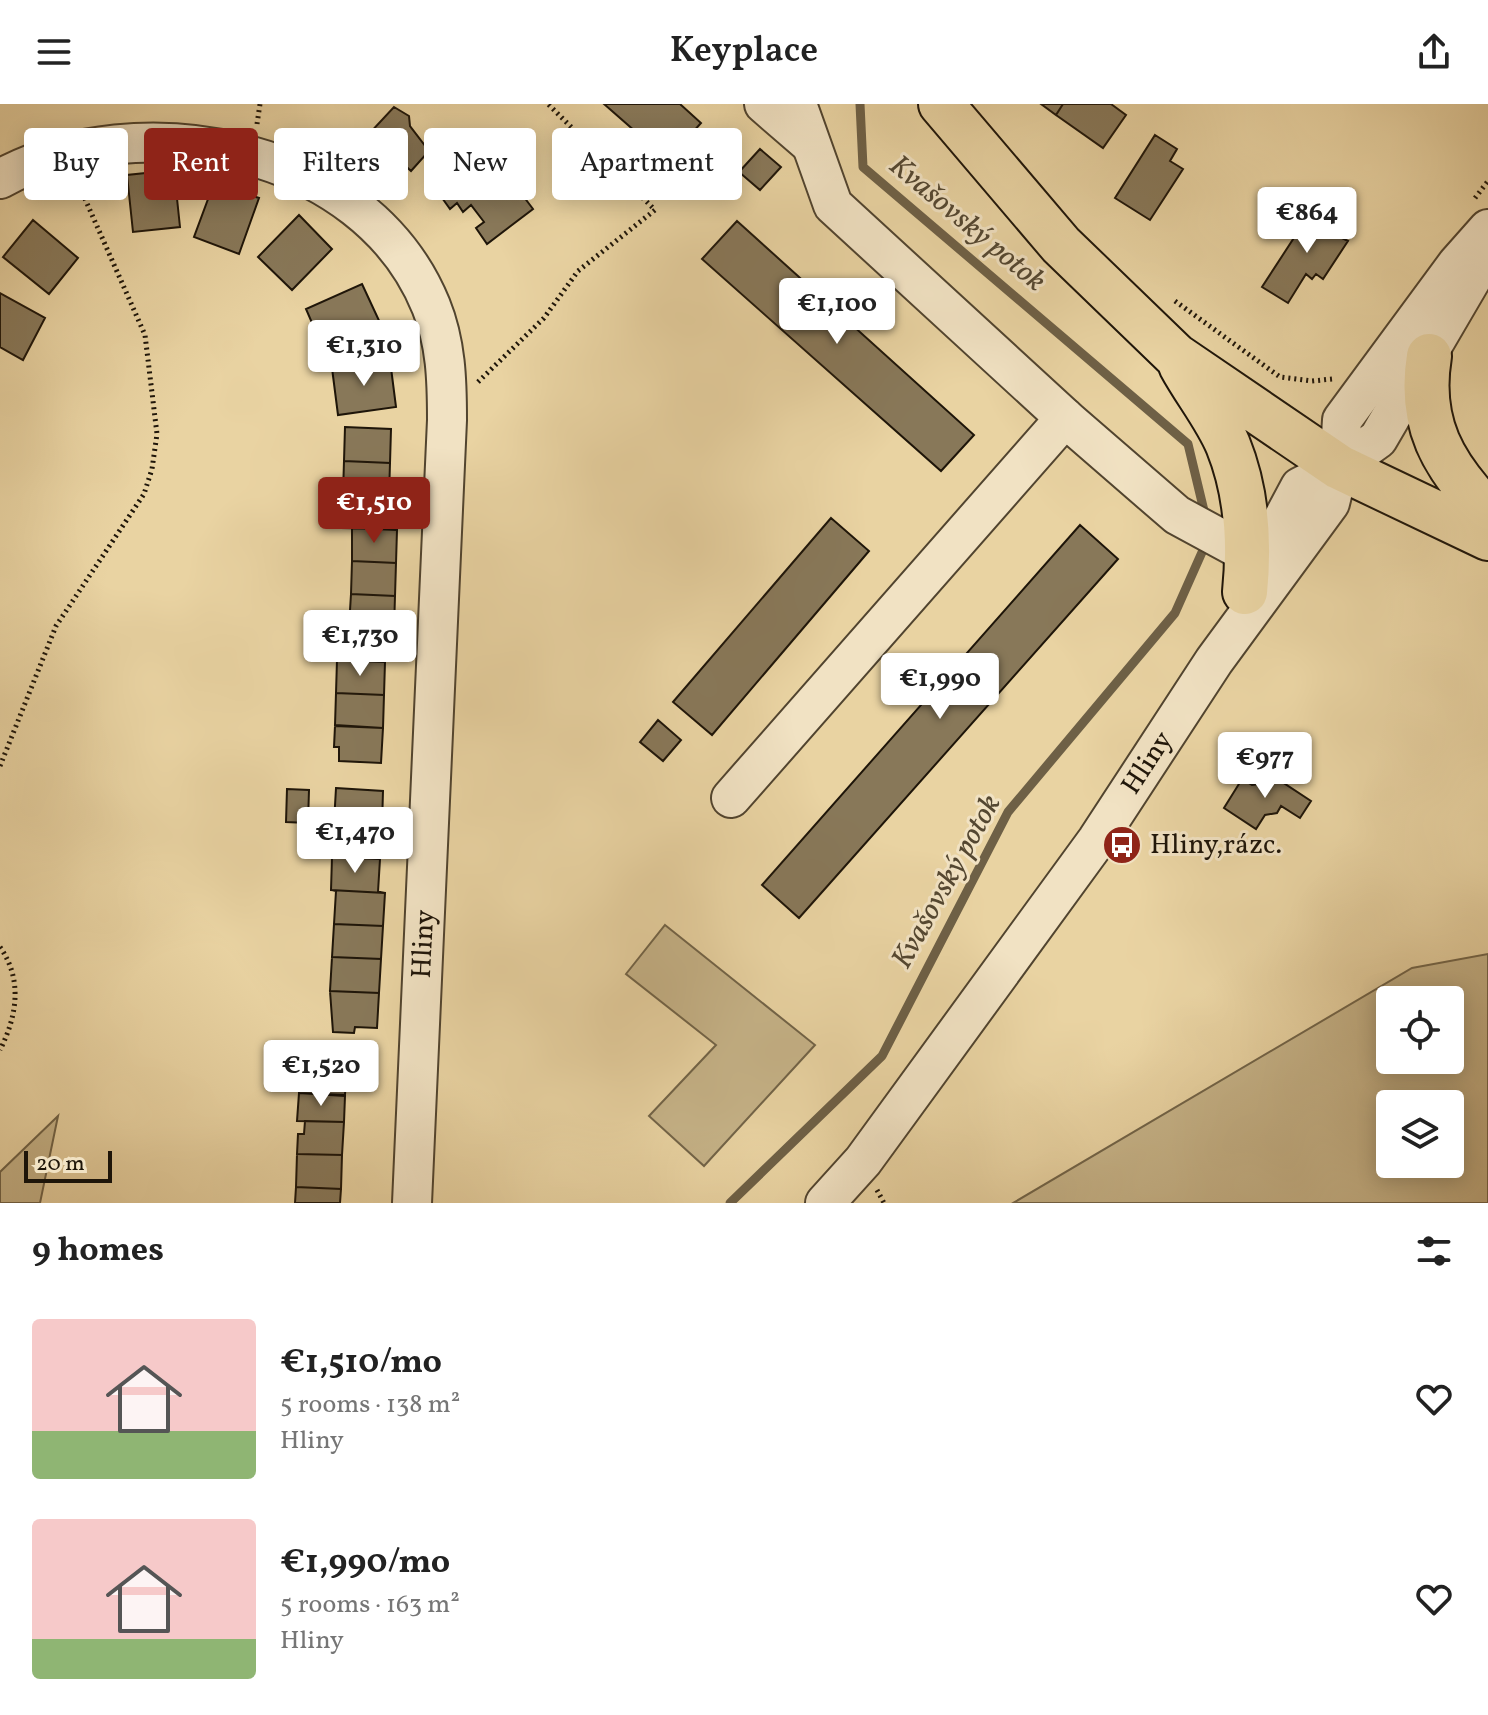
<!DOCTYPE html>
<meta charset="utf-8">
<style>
body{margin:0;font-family:Vollkorn,serif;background:#f6f6f6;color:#222;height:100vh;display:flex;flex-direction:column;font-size:30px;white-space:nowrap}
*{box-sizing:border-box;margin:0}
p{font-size:26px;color:#767676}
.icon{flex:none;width:44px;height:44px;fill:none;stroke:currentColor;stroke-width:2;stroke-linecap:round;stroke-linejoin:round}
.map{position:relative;height:1099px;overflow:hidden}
.drawer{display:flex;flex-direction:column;background:#fff;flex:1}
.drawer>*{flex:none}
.hud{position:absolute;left:24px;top:24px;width:800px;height:72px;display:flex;gap:16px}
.buttons{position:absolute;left:1376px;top:882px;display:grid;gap:16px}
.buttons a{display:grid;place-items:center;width:88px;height:88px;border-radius:8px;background:#fff;box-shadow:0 4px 20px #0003;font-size:40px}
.scale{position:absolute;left:24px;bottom:20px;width:88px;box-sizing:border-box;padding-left:8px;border:4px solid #1e1509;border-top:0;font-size:22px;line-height:28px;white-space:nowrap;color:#1e1509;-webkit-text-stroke:6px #f1e2c3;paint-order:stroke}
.price{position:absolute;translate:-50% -68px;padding:0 18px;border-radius:8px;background:#fff;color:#222;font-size:26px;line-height:52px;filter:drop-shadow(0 2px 4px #0008)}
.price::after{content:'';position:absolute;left:50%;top:48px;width:24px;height:18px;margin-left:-12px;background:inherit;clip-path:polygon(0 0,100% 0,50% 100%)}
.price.selected{background:#8f2418;color:#fff}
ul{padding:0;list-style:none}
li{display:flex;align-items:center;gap:24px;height:200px;padding:0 32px}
li span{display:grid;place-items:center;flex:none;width:224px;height:160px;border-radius:8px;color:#555}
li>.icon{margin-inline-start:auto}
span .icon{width:96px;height:96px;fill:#fffc;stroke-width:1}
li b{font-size:34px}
h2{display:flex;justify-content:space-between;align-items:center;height:96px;padding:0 32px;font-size:34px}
.tag{padding:0 28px;border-radius:8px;background:#fff;box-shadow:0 4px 20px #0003;font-size:28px;line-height:72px}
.tag.selected{background:#8f2418;color:#fff}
header{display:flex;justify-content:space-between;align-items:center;height:104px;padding:0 32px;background:#fff;font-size:36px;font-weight:600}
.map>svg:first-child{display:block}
</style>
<header><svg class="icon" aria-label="menu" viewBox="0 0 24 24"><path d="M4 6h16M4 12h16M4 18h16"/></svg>Keyplace<svg class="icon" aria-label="share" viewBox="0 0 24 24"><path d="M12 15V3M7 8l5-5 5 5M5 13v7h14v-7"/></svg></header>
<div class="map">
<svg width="1488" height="1099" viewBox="0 0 1488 1099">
<rect width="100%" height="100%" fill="#e9d3a2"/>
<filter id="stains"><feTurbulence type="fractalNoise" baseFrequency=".0025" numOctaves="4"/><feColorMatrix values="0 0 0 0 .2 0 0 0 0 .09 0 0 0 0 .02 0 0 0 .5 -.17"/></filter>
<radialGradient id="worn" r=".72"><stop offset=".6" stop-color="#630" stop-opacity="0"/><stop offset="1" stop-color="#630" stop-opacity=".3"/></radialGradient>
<path fill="#c6b388" stroke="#726448" stroke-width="2" fill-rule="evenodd" d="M665,821L815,941L704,1062L649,1012L716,941L626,870Z
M1488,850V1099H1013L1412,864ZM1450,896V956H1390V896ZM1450,1000V1060H1390V1000Z
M58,1012L40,1099H0V1068Z"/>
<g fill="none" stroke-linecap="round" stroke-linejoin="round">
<path stroke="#6e6046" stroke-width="9" d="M860,0L863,63L1188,340L1206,415
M730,1099L882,952L1008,708L1175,509L1207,437"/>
</g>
<path fill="#887859" stroke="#1e1509" stroke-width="2" d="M604,0H680L701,19L668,56Z
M1041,0H1063L1056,11Z
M1063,0H1111L1126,11L1103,44L1056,11Z
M394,3L409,12L410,22L429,47L411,67L399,56L396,59L388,55L367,32Z
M1155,31L1177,45L1170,57L1183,65L1150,116L1115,94Z
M760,45L781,63L760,86L739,68Z
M493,52L533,105L487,140L476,124L484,118L471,101L463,108L457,99L450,105L440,91Z
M174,66L180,123L133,128L127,71Z
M214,79L259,94L239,150L194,133Z
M1314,103L1346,124L1340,133L1348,137L1323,175L1316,170L1312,175L1306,170L1288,199L1262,183Z
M299,111L332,145L292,186L258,153Z
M33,116L78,154L49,190L3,153Z
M737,117L974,331L941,367L702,155Z
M362,180L382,223L325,249L306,205Z
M0,189L45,214L23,256L0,243Z
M390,256L396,303L338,311L332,264Z
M345,323L391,325L390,359L344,357Z
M344,357L390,359L389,392L343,390Z
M343,390L389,392L388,425L342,424Z
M831,414L869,447L712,631L673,598Z
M1080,421L1118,455L799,814L762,781Z
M352,424L397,426L396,459L352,457Z
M352,457L396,459L395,492L351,490Z
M351,490L395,492L394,525L349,523Z
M339,523L387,525L385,558L337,556Z
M337,556L385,558L384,591L336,589Z
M336,589L384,591L383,624L335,621Z
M658,616L681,636L663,657L640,638Z
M335,622L383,624L381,659L339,657V643H334Z
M1267,668L1311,697L1300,714L1281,702L1277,709L1265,711L1256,725L1224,704L1242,675L1252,681L1259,680Z
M336,684L383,687L382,722L334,719Z
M287,685L309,686L308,719L286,718Z
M334,719L382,722L380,755L332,753Z
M332,753L380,755L378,788L385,789L331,786Z
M331,786L385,789L383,822L334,820L336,787Z
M334,820L383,822L381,855L332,853Z
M332,853L381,855L379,889L330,887Z
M330,887L379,889L377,924L355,923L354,929L333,928Z
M301,952L347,955L345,991L299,989Z
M299,989L345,992L344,1018L297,1017Z
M305,1017L344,1018L342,1051L297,1050L298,1030H304Z
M297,1050L342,1051L341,1085L296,1083Z
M296,1083L341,1085L340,1099H295Z"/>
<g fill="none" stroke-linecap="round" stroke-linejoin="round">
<g stroke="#51442f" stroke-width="42">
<g id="minor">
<path d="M764,0L809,39"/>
<path d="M797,0L833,101L1065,314L1177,411L1249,450"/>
<path d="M0,75C137,0 365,40 431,202C446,239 447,276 447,316L412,1099"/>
<path d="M1247,482L1300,383L1339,363L1378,335L1482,157"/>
<path d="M731,694L1065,314"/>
<path id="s1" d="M825,1099L863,1057L1097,736L1214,557L1330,399L1339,363L1342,316L1457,160L1488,125"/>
</g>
</g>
<g stroke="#1e1509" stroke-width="48">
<path id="major" d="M941,0L1061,141L1176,252L1339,363L1488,434
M1429,252C1418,319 1443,362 1488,408
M1181,261C1195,287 1217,314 1228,341C1247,388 1250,438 1245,488"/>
</g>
<path stroke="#1e1509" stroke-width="5" stroke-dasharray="2 4" stroke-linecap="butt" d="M257,20L260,0
M1475,94L1488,77
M1175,197L1280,273L1312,277L1332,275
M478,278L544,214L578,167L655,106L548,0
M0,662L56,522L144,390L152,365L157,330L145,231L78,79
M0,843C23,876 17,912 0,946
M877,1086L884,1099"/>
<use href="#minor" stroke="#f1e2c3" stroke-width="38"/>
<use href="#major" stroke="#e9d3a2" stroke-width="44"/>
</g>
<defs>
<g id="bus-disc" transform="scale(2)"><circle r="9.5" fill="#8f2418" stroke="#f1e2c3"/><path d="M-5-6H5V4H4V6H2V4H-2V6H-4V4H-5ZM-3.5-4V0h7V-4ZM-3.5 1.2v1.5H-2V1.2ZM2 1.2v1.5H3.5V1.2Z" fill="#fff"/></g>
</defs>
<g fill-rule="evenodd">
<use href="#bus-disc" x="1122" y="741"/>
</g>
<g text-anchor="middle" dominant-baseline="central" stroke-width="6" stroke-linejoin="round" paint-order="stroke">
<g font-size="28" fill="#1e1509" stroke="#f1e2c3">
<text stroke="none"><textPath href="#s1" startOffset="546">Hliny</textPath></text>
<text transform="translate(424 840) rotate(-87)">Hliny</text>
</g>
<g font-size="28" fill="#1e1509" stroke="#f1e2c3" text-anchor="start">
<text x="1150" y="741">Hliny,rázc.</text>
</g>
<g font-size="30" font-style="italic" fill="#544731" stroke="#f1e2c3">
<text transform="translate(967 120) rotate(40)">Kvašovský potok</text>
<text transform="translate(947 778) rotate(-61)">Kvašovský potok</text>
</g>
</g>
<rect width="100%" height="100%" filter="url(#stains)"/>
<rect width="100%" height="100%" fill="url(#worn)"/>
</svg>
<div class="buttons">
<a><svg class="icon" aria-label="locate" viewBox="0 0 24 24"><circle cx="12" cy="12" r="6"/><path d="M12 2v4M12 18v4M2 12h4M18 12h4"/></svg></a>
<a><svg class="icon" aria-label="layers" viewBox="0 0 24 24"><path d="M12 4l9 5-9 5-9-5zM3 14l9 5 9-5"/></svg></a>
</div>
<div class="scale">20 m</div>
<b class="price" style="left:1307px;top:151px">€864</b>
<b class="price" style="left:837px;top:242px">€1,100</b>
<b class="price" style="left:364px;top:284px">€1,310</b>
<b class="price selected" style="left:374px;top:441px">€1,510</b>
<b class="price" style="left:360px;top:574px">€1,730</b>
<b class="price" style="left:940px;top:617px">€1,990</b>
<b class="price" style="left:1265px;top:696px">€977</b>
<b class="price" style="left:355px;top:771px">€1,470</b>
<b class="price" style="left:321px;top:1004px">€1,520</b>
<div class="hud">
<a class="tag">Buy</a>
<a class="tag selected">Rent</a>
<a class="tag">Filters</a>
<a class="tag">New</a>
<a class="tag">Apartment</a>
</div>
</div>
<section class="drawer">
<h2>9 homes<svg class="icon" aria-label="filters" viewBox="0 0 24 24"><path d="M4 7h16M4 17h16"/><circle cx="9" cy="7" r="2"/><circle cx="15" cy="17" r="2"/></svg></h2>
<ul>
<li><span style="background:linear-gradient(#f6c9c9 70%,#8fb573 0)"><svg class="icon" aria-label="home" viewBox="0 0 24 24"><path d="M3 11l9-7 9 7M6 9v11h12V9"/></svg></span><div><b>€1,510/mo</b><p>5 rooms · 138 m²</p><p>Hliny</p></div><svg class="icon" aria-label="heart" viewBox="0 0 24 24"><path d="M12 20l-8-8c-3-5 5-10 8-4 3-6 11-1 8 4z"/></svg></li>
<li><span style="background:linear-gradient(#f6c9c9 75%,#8fb573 0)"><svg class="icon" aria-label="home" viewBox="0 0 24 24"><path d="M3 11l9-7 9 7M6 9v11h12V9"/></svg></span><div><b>€1,990/mo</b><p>5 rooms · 163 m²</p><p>Hliny</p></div><svg class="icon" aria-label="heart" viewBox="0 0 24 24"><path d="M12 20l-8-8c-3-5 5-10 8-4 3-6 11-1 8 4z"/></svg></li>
</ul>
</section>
